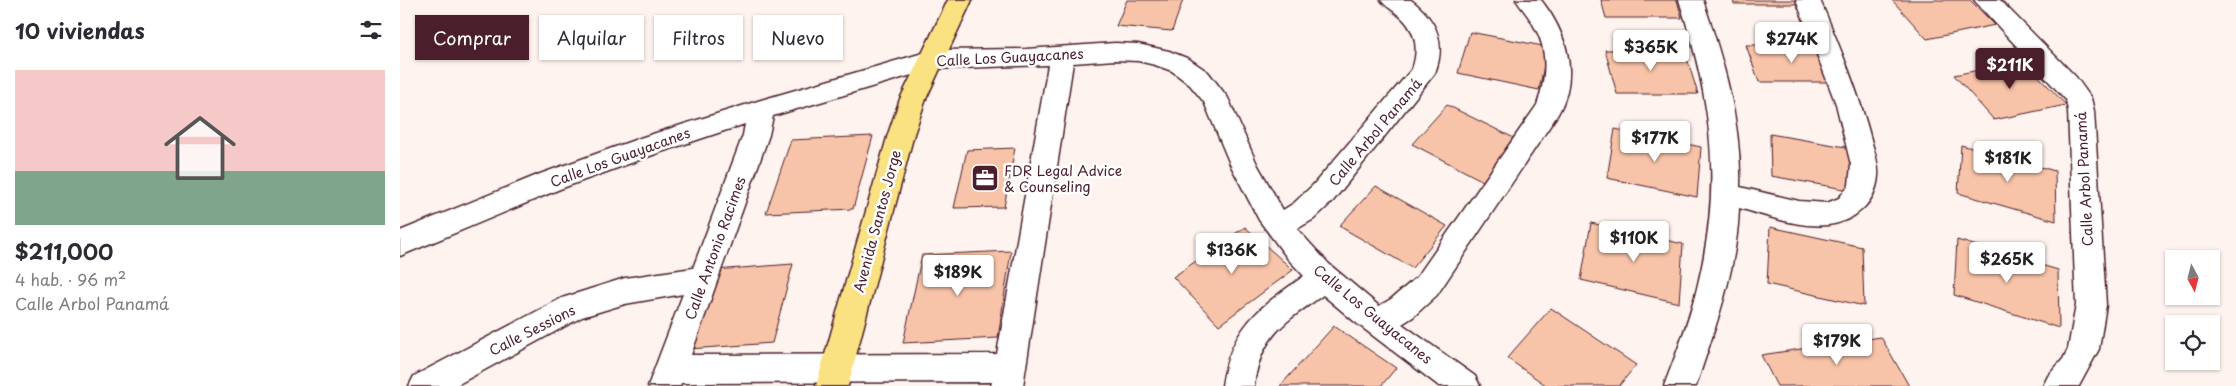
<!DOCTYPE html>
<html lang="es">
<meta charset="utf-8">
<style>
body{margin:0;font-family:"Playpen Sans",sans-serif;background:#f7f7f7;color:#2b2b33;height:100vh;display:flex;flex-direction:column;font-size:19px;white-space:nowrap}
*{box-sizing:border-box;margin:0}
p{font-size:16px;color:#7c7c81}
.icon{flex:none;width:28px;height:28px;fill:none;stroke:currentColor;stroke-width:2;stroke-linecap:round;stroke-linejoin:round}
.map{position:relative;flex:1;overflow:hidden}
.details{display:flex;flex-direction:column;background:#fff;width:400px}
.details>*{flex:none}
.guide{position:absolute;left:15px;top:15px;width:475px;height:45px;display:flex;gap:10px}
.needle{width:32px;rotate:173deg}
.controls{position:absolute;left:1765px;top:250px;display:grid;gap:10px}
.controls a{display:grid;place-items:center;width:55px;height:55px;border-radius:0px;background:#fff;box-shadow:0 1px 4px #0004;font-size:25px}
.price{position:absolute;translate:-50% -42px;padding:0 11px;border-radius:5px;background:#fff;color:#222;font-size:16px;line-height:32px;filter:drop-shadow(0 1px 2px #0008)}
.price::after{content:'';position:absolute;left:50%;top:30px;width:15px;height:11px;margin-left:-8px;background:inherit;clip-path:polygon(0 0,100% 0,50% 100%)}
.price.active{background:#4a1f2b;color:#fff}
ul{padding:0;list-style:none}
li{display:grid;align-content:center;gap:10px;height:265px;padding:0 15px}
li span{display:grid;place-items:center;height:155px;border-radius:0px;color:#555}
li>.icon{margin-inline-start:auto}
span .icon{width:90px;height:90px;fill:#fffc;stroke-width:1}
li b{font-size:21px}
h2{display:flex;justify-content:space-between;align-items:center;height:60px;padding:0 15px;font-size:21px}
.chip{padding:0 18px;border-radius:0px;background:#fff;box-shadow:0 1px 4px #0004;font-size:18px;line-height:45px}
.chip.active{background:#4a1f2b;color:#fff}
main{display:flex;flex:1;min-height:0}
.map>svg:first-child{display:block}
</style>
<main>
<section class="details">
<h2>10 viviendas<svg class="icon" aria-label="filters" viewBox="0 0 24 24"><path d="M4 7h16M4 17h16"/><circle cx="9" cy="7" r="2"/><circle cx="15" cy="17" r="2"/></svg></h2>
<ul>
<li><span style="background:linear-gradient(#f6c9c9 65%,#7fa58c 0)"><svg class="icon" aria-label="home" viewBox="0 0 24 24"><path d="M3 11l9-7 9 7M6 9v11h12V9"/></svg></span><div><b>$211,000</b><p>4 hab. · 96 m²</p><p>Calle Arbol Panamá</p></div></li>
</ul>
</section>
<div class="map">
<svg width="1836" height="386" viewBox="0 0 1836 386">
<rect width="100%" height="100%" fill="#fef3ee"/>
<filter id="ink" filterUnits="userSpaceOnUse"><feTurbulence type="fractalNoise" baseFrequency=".02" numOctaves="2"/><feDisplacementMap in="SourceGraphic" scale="10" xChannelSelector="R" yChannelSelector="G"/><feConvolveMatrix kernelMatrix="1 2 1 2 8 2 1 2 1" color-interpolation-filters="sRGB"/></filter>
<g filter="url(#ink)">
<path fill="#f8c4a9" stroke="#4a1f2b" d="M727,0H783L772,31L716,26Z
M1201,0H1277L1282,18H1206Z
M1333,0H1407L1409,4H1334Z
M1492,0H1570L1595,25L1527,39Z
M1070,32L1148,47L1139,90L1058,73Z
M1346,45H1423L1439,82H1359Z
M1284,49L1298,94H1217L1205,50Z
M1624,61L1666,105L1594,120L1554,75Z
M1047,105L1120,141L1087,183L1012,144Z
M1215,129L1301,147L1297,197L1207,178Z
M1370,134L1457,149L1461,192L1371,176Z
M473,136L453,209L366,213L391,140Z
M1561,145L1655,171L1656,221L1558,193Z
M615,148L604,207L554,208L567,150Z
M976,186L1047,226L1012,268L939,226Z
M1191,223L1283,244L1279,303L1181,280Z
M845,227L893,270L819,325L773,277Z
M1370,227L1462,247L1464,306L1367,284Z
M1557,240L1658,270L1659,328L1554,295Z
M611,251L598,338L503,343L522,255Z
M393,264L372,343L289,349L315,270Z
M1151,308L1236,365L1219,386H1147L1107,358Z
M934,326L996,368L981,386H880Z
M1481,337L1509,386H1377L1361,355Z"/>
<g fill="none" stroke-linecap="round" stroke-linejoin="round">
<g stroke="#4a1f2b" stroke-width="3">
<path id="minor" d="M981,0H1011C1036,19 1047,42 1035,73L933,201L914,219L897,229L929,264L979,306L991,299L1017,277L1137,105C1146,78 1149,51 1134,26C1129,16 1122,9 1116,0H1141C1167,33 1180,75 1158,114L1037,295L1013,317L1002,324L1075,376L1080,386H1039L955,322L923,295C885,322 860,336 854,386H822C830,329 859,307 904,276L888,259L859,220L830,164L804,102L790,85L772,71L755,65L738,61L715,60L673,63L623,386H591L592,382L281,383L280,386H248L283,294L225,304L182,317L55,386H9L14,376L162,298L225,278L293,268L343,135L345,124L261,152L160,189L0,256V231L140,174L243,137L361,100L523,53L541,50L626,49L715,43L738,44L769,51L789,59L808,72L828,98L857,164L883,210L894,203L913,185L1012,69C1020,47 1015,27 996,13C990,8 985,6 981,0ZM648,65L597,354L291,355L369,135L373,116L532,69Z
M1279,0H1303C1323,60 1342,122 1340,187L1399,201L1427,203L1439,198L1449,185L1451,165L1436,104L1396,0H1420C1440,47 1459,93 1472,143C1475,154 1479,165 1478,176C1476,203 1454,222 1428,225C1399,228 1367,216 1339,208C1337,270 1315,328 1296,386H1264C1276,354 1289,322 1297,288C1323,184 1312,101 1279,0Z
M1574,0H1600L1676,77L1691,98L1694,111L1706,305L1699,349L1679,386H1643L1648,376L1663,359L1668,349L1676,305L1668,111L1666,100Z"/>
</g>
<g stroke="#4a1f2b" stroke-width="3">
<path id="major" d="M548,0H572L526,99L514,134L448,386H416L488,134L500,99Z"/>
</g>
<use href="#minor" fill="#fff" fill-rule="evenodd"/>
<use href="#major" fill="#fae181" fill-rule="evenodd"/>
</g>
</g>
<defs>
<g id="office-square" transform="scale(1.4375)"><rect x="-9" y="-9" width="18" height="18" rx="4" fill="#4a1f2b" stroke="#fff"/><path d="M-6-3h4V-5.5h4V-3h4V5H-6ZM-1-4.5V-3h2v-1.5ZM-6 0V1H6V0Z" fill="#fff"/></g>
</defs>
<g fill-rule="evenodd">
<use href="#office-square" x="585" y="178"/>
</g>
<g text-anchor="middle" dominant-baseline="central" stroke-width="5" stroke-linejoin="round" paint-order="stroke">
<g font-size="14" fill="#4a1f2b" stroke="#fff">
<text transform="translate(610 57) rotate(-3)">Calle Los Guayacanes</text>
<text transform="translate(975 132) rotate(-50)">Calle Arbol Panamá</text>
<text transform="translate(220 157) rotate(-20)">Calle Los Guayacanes</text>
<text transform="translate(1684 179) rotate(-93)">Calle Arbol Panamá</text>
<text transform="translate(477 221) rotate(-75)">Avenida Santos Jorge</text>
<text transform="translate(315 248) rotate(-70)">Calle Antonio Racimes</text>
<text transform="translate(973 314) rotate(39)">Calle Los Guayacanes</text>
<text transform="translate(132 330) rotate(-27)">Calle Sessions</text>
</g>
<g font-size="14" fill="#4a1f2b" stroke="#fff" text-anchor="start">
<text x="604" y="170">FDR Legal Advice<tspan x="604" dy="16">&amp; Counseling</tspan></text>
</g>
</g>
</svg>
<div class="controls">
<a><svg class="needle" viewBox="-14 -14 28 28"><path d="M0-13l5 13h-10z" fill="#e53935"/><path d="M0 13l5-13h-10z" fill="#7c7c81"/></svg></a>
<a><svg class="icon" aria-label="locate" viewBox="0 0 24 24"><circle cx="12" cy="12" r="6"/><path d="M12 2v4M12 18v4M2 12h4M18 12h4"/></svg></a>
</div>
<b class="price" style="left:1392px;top:64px">$274K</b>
<b class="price" style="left:1251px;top:72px">$365K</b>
<b class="price active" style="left:1610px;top:90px">$211K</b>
<b class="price" style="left:1255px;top:163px">$177K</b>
<b class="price" style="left:1608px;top:183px">$181K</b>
<b class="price" style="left:1234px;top:263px">$110K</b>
<b class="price" style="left:832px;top:275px">$136K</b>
<b class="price" style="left:1607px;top:284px">$265K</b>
<b class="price" style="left:558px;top:297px">$189K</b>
<b class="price" style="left:1437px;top:366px">$179K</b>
<div class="guide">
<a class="chip active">Comprar</a>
<a class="chip">Alquilar</a>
<a class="chip">Filtros</a>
<a class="chip">Nuevo</a>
</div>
</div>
</main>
